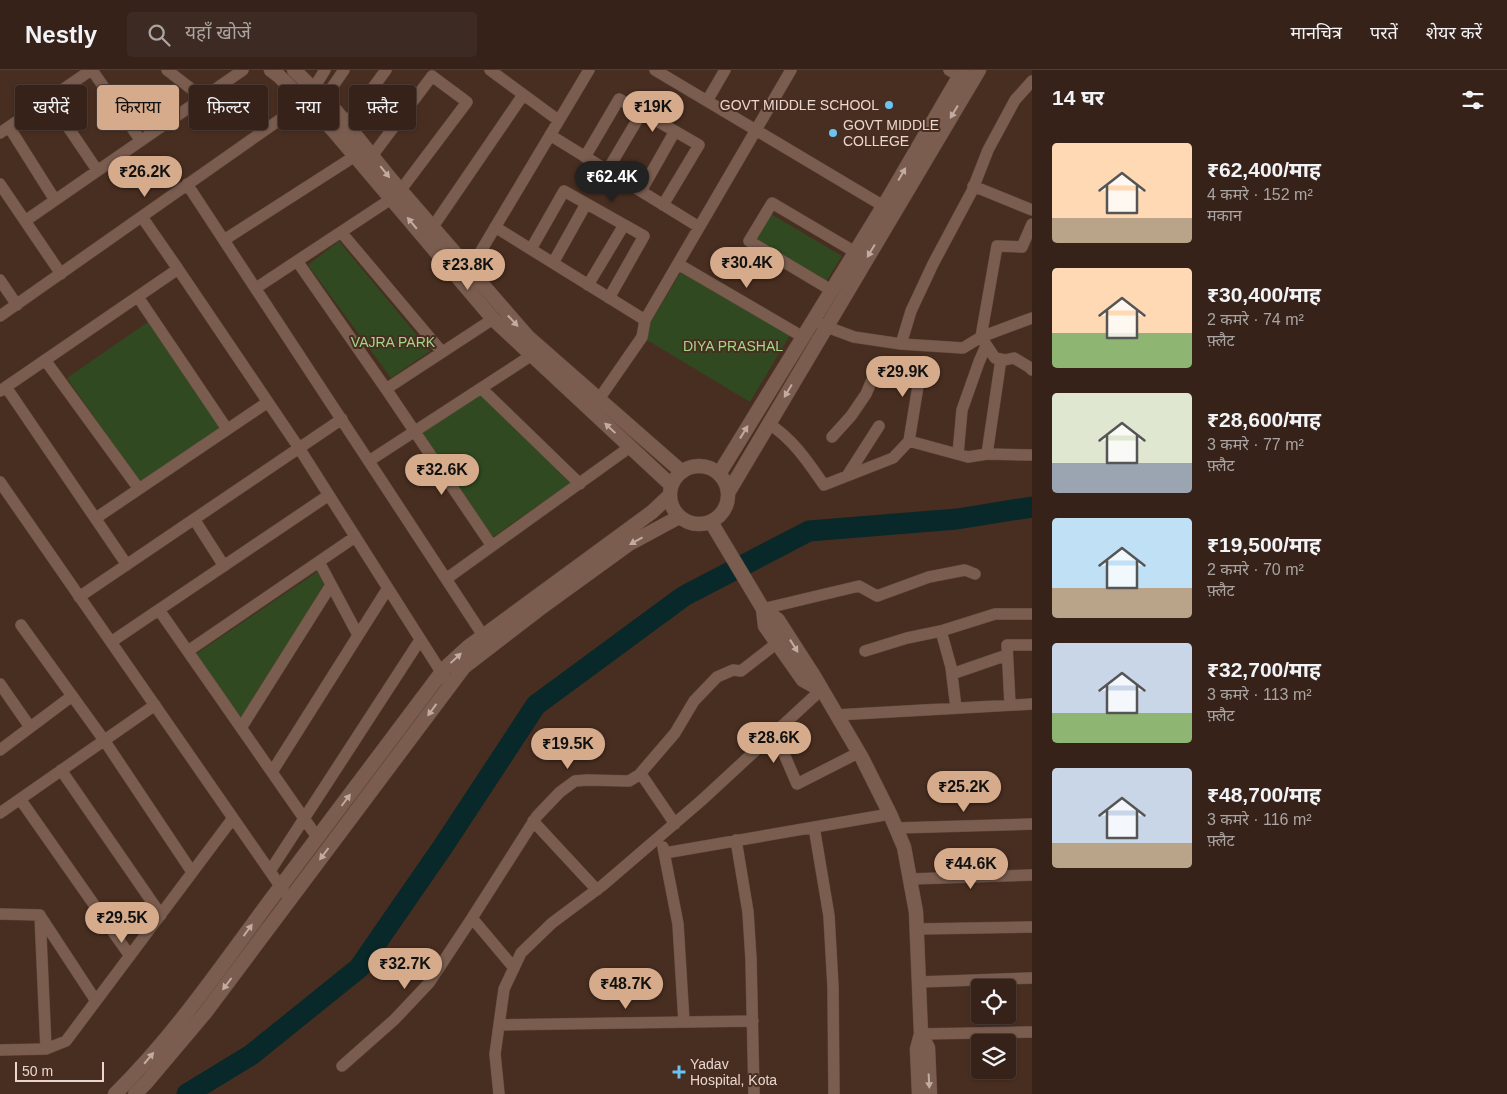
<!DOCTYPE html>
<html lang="hi">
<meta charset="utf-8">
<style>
body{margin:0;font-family:Arial,"Noto Sans Devanagari",sans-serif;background:#3d2a22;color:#f1f3f6;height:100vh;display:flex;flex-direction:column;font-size:19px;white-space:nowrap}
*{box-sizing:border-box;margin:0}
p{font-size:16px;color:#aaa4a2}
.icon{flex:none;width:28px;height:28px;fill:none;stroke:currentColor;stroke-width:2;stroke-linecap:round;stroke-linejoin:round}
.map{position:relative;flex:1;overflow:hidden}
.side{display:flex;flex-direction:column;background:#362219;width:475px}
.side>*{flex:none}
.hud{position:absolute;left:15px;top:15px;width:475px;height:45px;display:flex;gap:10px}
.tools{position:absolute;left:971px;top:909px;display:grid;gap:10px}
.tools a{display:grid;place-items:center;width:45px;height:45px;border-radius:5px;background:#362219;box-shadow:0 1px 4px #0004,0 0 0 1px #503f38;font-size:25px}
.scale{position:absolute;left:15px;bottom:12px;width:89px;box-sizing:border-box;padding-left:5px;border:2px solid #e9d7cf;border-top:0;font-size:14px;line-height:18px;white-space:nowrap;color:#e9d7cf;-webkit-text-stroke:4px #482e21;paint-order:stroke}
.price{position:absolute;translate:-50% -42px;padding:0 11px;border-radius:18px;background:#d6ab8b;color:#111;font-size:16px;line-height:32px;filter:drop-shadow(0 1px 2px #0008)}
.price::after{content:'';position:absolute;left:50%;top:30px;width:15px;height:11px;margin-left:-8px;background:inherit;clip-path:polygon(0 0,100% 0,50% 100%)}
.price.selected{background:#222;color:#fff}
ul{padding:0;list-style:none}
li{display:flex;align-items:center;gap:15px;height:125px;padding:0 20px}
li span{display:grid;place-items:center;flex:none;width:140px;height:100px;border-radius:5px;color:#555}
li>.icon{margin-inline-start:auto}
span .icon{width:60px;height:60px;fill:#fffc;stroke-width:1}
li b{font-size:21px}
h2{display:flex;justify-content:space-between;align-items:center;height:60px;padding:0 20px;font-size:21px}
.pill{padding:0 18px;border-radius:5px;background:#362219;box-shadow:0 1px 4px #0004,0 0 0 1px #503f38;font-size:18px;line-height:45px}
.pill.selected{background:#d6ab8b;color:#111}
header{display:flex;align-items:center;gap:30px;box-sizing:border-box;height:70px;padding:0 25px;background:#362219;border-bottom:1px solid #503f38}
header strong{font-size:24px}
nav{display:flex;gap:28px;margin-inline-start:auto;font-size:18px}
.search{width:350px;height:45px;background:#3d2a22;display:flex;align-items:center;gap:12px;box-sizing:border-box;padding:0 18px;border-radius:5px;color:#aaa4a2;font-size:19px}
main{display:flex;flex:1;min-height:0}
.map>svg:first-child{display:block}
</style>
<header>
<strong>Nestly</strong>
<div class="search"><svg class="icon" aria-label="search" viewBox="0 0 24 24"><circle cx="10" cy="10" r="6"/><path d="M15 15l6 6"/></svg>यहाँ खोजें</div>
<nav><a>मानचित्र</a><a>परतें</a><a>शेयर करें</a></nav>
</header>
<main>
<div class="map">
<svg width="1032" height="1024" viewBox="0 0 1032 1024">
<rect width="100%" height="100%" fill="#482e21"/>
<path fill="#304921" d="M771,144L842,186L825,213L755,171Z
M339,171L430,281L391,308L308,195Z
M682,200L790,265L750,332L642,267Z
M148,252L221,357L140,413L67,308Z
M479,324L572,412L493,467L422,362Z
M317,502L324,514L241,653L196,584Z"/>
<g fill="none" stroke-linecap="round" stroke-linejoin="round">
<path stroke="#092829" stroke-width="21" d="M187,1024L251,985L359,898L444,775L536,635L684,526L809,461L957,449L1032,437"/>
<g stroke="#624c40" stroke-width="12">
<path id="minor" d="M92,0L141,71
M167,0L203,28
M490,0L558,50
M655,0L890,140
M949,0L959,6
M49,29L97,100
M707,31L725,0
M305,32L324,29L344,0
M346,54L386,0
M9,57L55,130
M0,63L91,0
M550,65L699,157
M372,86L432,6L467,32L400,121
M585,87L619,29L699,75L663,135
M607,101L642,42
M0,114L61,204
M187,114L488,573
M973,116L1032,140
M641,121L675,61
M25,151L243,0
M1032,154L1022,177L997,176L981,267L995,288L1005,290L1014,288L1029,297L1032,300
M495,157L645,250
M432,158L523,25
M341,162L442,282
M224,170L355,86
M531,179L564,121L644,166L609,228
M297,191L386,319L492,476
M553,193L586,134
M678,194L803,267
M178,199L299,378L450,616
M469,201L589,0
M0,210L17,235
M588,215L624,155
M256,218L391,129
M831,220L749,171L772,133L855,182
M138,227L227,359
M0,246L305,32L325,0
M813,250L827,257L854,267L901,274L963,278L981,267L1032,248
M901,274L911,241L933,194L972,121L988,80L1015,30L1032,11
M45,290L139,419
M6,317L127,495
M481,318L580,414
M386,319L493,249
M0,321L178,199L142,147
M599,329L642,267L645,250L791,0
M769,354C793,369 808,392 824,415L893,388L909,371L968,387L987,384L1032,385
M832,367L851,346L866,324L877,298L919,310L909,371
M958,384L962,340L979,292L986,276
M987,384L1001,289
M369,391L532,285
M847,406L879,356
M0,412L285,823
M96,448L268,332
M194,449L224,496
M319,492L358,565
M446,509L630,377
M79,527L342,349
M763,539L859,516L877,526L929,507L965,500L975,504
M159,540L317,767
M21,555L104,670L192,802
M941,561L951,597L956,638
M111,572L329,425
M188,581L355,467
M865,581L907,568L941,561L995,544H1032
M952,604L1007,585
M0,614L30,657
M1010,635L1007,575H1032
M836,645L1032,634
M241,658L331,515
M775,663L797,714L858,683
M0,680L72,626
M61,700L161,845
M272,702L388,518
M641,704L675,754
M20,729L130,886
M0,743L155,635
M533,751L597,820
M814,757L829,846L833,917L834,1024
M896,758L1032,754
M736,770L748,842L751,889L754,1024
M663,777L678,854L684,952
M665,783L890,744
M270,801L420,570
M910,809L1032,805
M0,844L40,845
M40,845L46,979
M41,847L96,931
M917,859L1032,857
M514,898L472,848L537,746L560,722L575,711L587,710L629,711L639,705L675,663L694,631L717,607L733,600L741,601L777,573
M919,912L1032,908
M499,955L753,951
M921,964L1032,962
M0,980L46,979L66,971L233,748
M342,996L394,950L429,913L472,848
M499,1024L495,984L504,919L521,883L552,853L603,815L702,730L821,620"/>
</g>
<g stroke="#624c40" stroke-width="15">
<path id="tertiary" d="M271,0L279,6L332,59L493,249L671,415
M294,0L335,40L389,107L528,267L682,402
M670 425a29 29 0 1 1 58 0a29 29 0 1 1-58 0Z
M719,404L889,127L963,0
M728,423L979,0
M711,452L763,539L765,556L803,610L821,620
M763,539L778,550L814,606L862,688L890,744L904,777L916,842L921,964L917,979L919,1024
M921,964L928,978L930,1024
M115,1024C174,966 220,898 269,832C327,754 386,677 444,599L468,577L652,442L669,426
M135,1024L146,1013L205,943L464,597L542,537L629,474L679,447"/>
</g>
<use href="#minor" stroke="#7a5d4f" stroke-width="11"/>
<use href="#tertiary" stroke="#7a5d4f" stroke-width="14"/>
</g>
<defs><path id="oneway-solid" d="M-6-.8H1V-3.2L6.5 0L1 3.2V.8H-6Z" transform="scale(1.25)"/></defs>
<g fill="#c2aca2">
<use href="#oneway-solid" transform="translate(954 42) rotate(121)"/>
<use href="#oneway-solid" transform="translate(385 102) rotate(51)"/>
<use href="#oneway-solid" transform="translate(902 104) rotate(-60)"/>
<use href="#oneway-solid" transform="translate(412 153) rotate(-130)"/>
<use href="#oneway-solid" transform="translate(871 181) rotate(121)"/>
<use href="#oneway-solid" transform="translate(513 251) rotate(47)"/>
<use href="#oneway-solid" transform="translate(788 321) rotate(121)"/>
<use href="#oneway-solid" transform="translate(610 358) rotate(-137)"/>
<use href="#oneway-solid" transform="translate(744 362) rotate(-58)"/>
<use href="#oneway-solid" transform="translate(636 471) rotate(151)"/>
<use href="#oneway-solid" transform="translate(794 576) rotate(58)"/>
<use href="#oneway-solid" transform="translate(456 588) rotate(-43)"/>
<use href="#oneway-solid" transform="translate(432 640) rotate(126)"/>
<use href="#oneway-solid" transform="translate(346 730) rotate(-53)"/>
<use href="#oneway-solid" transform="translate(324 784) rotate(127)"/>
<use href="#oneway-solid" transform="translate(248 860) rotate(-54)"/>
<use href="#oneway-solid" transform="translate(227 914) rotate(127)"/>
<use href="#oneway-solid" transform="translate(149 988) rotate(-50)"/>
<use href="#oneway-solid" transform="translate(929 1011) rotate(87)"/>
</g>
<g fill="#6bc3f2" stroke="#482e21" stroke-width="2">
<circle cx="889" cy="35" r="5"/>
<circle cx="833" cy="63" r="5"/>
<path d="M676.5 994.5h5v5h5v5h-5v5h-5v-5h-5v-5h5z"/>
</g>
<g text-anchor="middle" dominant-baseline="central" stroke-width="4" stroke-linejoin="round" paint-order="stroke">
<g font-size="14" fill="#e9d7cf" stroke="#482e21" text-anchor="start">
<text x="879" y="35" text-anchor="end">GOVT MIDDLE SCHOOL</text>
<text x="843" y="55">GOVT MIDDLE<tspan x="843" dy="16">COLLEGE</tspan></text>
<text x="690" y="994">Yadav<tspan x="690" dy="16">Hospital, Kota</tspan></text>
</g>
<g font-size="14" fill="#a3d788" stroke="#482e21">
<text x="393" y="272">VAJRA PARK</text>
<text x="733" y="276">DIYA PRASHAL</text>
</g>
</g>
</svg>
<div class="tools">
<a><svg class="icon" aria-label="locate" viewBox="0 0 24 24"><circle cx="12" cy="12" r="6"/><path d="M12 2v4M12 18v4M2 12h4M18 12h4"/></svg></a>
<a><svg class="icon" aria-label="layers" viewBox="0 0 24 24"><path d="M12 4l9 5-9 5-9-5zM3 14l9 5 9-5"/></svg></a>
</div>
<div class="scale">50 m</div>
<b class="price" style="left:653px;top:63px">₹19K</b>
<b class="price" style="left:145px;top:128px">₹26.2K</b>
<b class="price selected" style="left:612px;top:133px">₹62.4K</b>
<b class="price" style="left:747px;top:219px">₹30.4K</b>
<b class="price" style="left:468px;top:221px">₹23.8K</b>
<b class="price" style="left:903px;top:328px">₹29.9K</b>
<b class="price" style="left:442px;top:426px">₹32.6K</b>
<b class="price" style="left:774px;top:694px">₹28.6K</b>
<b class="price" style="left:568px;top:700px">₹19.5K</b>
<b class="price" style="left:964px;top:743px">₹25.2K</b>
<b class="price" style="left:971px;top:820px">₹44.6K</b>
<b class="price" style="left:122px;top:874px">₹29.5K</b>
<b class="price" style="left:405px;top:920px">₹32.7K</b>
<b class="price" style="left:626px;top:940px">₹48.7K</b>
<div class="hud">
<a class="pill">खरीदें</a>
<a class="pill selected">किराया</a>
<a class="pill">फ़िल्टर</a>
<a class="pill">नया</a>
<a class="pill">फ़्लैट</a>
</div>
</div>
<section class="side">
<h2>14 घर<svg class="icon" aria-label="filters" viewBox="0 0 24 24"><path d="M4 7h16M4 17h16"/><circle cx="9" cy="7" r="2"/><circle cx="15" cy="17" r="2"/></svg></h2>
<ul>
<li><span style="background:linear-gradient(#ffd9b3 75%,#b9a48a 0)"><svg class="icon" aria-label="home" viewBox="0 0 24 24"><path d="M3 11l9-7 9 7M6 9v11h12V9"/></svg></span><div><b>₹62,400/माह</b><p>4 कमरे · 152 m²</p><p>मकान</p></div></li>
<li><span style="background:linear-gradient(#ffd9b3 65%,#8fb573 0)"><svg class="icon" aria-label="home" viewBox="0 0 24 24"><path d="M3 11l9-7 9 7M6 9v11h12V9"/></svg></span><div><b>₹30,400/माह</b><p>2 कमरे · 74 m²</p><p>फ़्लैट</p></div></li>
<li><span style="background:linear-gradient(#dfe7d0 70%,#9aa5b1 0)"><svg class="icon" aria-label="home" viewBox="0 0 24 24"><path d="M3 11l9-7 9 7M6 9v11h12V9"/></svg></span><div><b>₹28,600/माह</b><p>3 कमरे · 77 m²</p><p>फ़्लैट</p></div></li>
<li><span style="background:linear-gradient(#bfe0f5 70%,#b9a48a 0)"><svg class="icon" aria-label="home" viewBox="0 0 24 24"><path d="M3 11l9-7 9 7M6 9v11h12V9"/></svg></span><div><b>₹19,500/माह</b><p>2 कमरे · 70 m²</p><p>फ़्लैट</p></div></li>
<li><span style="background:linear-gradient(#c9d6e8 70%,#8fb573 0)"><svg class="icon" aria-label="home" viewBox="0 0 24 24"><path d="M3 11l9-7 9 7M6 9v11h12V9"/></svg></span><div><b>₹32,700/माह</b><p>3 कमरे · 113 m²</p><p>फ़्लैट</p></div></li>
<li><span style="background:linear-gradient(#c9d6e8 75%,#b9a48a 0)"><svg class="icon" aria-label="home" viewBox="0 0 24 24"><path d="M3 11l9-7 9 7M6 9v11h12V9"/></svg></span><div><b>₹48,700/माह</b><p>3 कमरे · 116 m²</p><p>फ़्लैट</p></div></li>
</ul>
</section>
</main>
